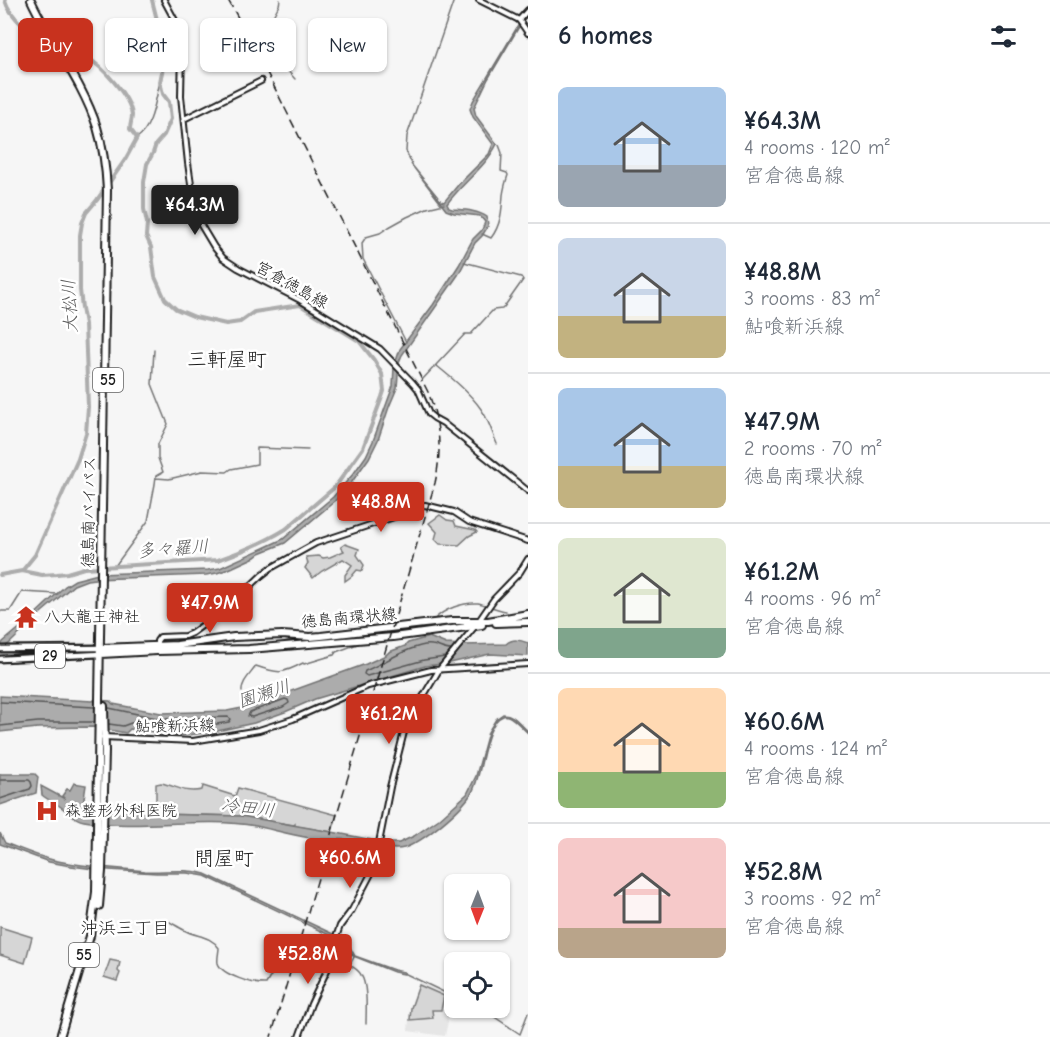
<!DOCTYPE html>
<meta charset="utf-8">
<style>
body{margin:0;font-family:"Comic Neue","Klee One",sans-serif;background:#f6f6f7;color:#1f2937;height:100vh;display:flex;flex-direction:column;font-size:22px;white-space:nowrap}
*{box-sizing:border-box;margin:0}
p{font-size:20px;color:#747a83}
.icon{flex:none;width:33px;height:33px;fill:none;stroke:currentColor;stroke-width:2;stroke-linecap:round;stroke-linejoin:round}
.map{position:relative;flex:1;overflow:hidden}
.panel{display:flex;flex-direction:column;background:#fff;width:522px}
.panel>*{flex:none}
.guide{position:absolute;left:18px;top:18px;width:420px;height:54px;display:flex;gap:12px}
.needle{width:39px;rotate:181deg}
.controls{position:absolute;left:444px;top:874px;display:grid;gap:12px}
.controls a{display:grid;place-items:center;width:66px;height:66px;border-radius:9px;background:#fff;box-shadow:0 2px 4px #0004;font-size:30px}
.price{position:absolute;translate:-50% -51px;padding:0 14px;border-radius:6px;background:#c8321e;color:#fff;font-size:20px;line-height:39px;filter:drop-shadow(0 2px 3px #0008)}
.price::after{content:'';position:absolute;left:50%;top:36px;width:18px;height:14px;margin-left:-9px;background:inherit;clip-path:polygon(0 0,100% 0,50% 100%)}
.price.active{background:#222;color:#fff}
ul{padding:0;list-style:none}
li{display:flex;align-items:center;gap:18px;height:150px;padding:0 30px}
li+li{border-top:2px solid #e0e1e3}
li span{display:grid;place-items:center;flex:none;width:168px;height:120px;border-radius:9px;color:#555}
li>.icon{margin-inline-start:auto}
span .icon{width:72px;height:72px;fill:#fffc;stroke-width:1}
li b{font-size:26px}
h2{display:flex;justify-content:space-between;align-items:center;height:72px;padding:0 30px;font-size:26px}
.chip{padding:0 21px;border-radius:9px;background:#fff;box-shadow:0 2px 4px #0004;font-size:21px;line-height:54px}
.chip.active{background:#c8321e;color:#fff}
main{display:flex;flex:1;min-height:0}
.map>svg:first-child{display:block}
</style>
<main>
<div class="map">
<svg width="528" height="1037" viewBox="0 0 528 1037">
<rect width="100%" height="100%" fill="#f6f6f6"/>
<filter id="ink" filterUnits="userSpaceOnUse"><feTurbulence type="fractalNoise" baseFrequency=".0167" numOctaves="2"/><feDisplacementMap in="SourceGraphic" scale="12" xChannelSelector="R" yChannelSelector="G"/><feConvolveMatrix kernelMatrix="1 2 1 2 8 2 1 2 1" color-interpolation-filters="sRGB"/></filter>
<g filter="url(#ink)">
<path fill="#e6e6e6" d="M419,982L453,997L445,1036L408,1031L410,1007Z"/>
<path fill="#d6d6d6" stroke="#797979" stroke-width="1.5" d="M440,515L447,520L454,521L456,526L475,530L477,532L469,536L459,545L440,544L435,539L437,532L429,523Z
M345,544L359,549L357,555L364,565L362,571L357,570L352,576L345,581V575L352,565L343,559L322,571L313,578L305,568L308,563L306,557L319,556L323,558L330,557L344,551L341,547Z
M161,783C176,786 186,794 202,790L203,786L235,796L238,788L337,815L332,832L295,826V824L294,825L241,816L159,814L156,813V784Z
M0,927L32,937L25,963L0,955Z
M110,960L120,962L118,971L120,973L117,981L104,977Z
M419,985L444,996L441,1010H432L433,1018L410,1020L411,1008Z"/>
<path fill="#acacac" stroke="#727272" stroke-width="1.5" d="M519,24L520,25L488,79L474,108L476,116L497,144C486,167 462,183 447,204L449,208L452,209C464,210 477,210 487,217L488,226L482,236L475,243L458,275L402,355L399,362L397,388L389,407L378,440L369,458L349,486L335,501L285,543L260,553L255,557L229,569L217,573L206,575L95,579L87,580L74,585L42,612L9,644L5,646H0L3,642L29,620L65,586L75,580L98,574L208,570L220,568L283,539L333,497L354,473L366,456L373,441L393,386L394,367L400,349L433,305L459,265L473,239L482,230L485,222L480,216L454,213L446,210L411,164L441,201L444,202L458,185L489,154L493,144L473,117L470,109L473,101Z
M429,637L446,644L464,645L506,644C513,638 520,640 528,643V656L490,654L450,663L425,666L315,699L285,712L254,723L213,732L187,735L157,736L154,732L130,729L126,733L92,727L38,728L0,732V696L93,701L94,700L110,701L113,704L161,713L227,711L247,707L366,664L386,655L389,652L405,646L408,643Z
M503,714C515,714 519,724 528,731V733C522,728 510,713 503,716C483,723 483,777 471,794C460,811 423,842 404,848C389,852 366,842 350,840C337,838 323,840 310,838C292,835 274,830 256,826C199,816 141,831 84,821C75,820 68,812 61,807C55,803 48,800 42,795L41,786L65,799L62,796L67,789L70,790L74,783L86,785L83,805L151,814L241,816L332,832L388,843H399L414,836L439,819L467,794L476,776L488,732L496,719Z
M0,774H35L38,777L36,793L0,805Z
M0,833L5,843C21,849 37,856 53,860C83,867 114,868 145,871C165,872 186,868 205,874L346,940L355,956L394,970L404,972V974L394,972L353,956L346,943L205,876L187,873H156L94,869L71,866L49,862L0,844Z"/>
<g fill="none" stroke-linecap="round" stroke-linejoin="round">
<path stroke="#565656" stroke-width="1.5" d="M445,657L424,660L367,676L364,674L365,671C382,664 416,642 432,645C439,646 444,650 451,650
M285,699L288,700L289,703L283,707L252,717L248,716L250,712Z
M0,702L94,707
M109,708L161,719L228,717L231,719L229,722L187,729L161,730L155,726L131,723L123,726L109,724
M0,726L38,722H94
M0,780H29L31,782L32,786L30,789L0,799"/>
<path stroke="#727272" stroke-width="1.5" d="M280,0L279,5L272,18L281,28L268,49L295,79
M510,17L518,24
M525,18L528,15
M137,138C153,127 155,100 160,82
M412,164L406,151L407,136L454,0
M482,234L491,238C501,225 502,210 503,195C504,188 506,181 508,175L507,173L501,171L502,153L499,145L496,143
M406,342L363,259L362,243L366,237L380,233L389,227L407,217L427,208L444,204
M437,366C453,379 469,392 481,409C489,420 492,433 497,444
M421,381L465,334H471L493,310L502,309L504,307L523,280L521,277L464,262
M156,478L169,479L202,471L227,472L231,469L257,464V448L308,450
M115,566L148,521L155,484L156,476L163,472L158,458V444L168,424L152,384L154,350
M0,611H10L22,592L58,594
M434,620C443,609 464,602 478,603C487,605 496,609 506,611
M410,623L418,621
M242,692C241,682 251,674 256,666C279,674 282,674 303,663L304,664L334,655L336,652L360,643
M244,698L246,706
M166,920C172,923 178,927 184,930C196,937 210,935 219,948C219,952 217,958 218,963C221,975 255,985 266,984L278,964L299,954L305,946L310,941L353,955
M354,957L350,965C354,968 359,970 361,975C368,985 366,1012 366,1024
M404,973L454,997
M487,1008L490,1014L520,1034L528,1013"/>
<path stroke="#acacac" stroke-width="4" d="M5,0C9,16 35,39 51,45
M22,571L35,555L78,459L86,433L88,407L85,324L82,308L80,290V235L82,223L86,213L97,200L125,160L137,138L130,129C130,125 132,120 132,115C130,96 102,66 86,57C80,54 74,53 67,52
M0,575L22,571L42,575L57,574L67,573L84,568L218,560C241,552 265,542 286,529L335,487L363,448L382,397L384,391L382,374L374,360L359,341L300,305L254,312L240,322L226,324L195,317L176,309L165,299L155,277L151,247L146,236L147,223L144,209V182L147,164L153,153L156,144L164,135L171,119L169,102L163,94L160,82L163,67V44L152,0"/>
<g stroke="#1c1c1c" stroke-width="8">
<path id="secondary" d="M164,0L178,26L182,48L181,96L188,163L194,205L199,222L214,247L223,258L238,268L300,300L380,349L413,383L418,389L429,414L434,418L443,423L528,491
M479,0L519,20L528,33
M519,20L528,10
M184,119L261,81
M157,647V641L160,637L185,636L192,633L233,603L262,575L271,568L316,543L400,515L420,506L425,505L454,512L469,522L528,541
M103,737L193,741L259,730L293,719L368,686L431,670L528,664
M299,1037L311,1004L328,968L334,943L340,926L352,910L374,868L390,787L404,732L408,722L439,670L476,625L494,599L520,572L528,559"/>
</g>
<g stroke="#1c1c1c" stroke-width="9">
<path id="primary" d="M0,649L101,648
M0,659L101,654"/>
</g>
<g stroke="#1c1c1c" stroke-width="10">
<path id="highway" d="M31,0C51,43 82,81 97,127C103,147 106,169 107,190L96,892L90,936L60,1037
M496,623L528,622
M101,648L177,645L234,637L282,635L310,637L321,636L424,624L452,621H488L528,614
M101,654L157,651L249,649L393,637L482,625
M99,906L102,871L105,751L104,706"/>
</g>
<use href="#secondary" stroke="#fff" stroke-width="4"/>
<use href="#primary" stroke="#fff" stroke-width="4.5"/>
<use href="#highway" stroke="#fff" stroke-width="6"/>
<path stroke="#1c1c1c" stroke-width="1.5" stroke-dasharray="9 4.5" stroke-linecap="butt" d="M228,0L249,37L428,392C440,422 442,451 435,483L271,1037"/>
</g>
</g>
<defs>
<g id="temple-bare" transform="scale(1.8)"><path d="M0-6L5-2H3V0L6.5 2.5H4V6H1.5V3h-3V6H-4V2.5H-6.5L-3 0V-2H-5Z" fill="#c8321e" stroke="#fff" stroke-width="2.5" paint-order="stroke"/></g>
<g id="hospital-bare" transform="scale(1.8)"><path d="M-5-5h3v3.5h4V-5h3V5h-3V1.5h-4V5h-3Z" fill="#c8321e" stroke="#fff" stroke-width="2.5" paint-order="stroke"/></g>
</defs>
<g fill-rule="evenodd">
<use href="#temple-bare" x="26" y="617"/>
<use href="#hospital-bare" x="47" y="811"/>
</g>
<g text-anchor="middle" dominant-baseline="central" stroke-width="5" stroke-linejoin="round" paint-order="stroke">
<g fill="#fff" stroke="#606060" stroke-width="1.5">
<rect x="93" y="368" width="30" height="24" rx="4.5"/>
<rect x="35" y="644" width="30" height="24" rx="4.5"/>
<rect x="69" y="943" width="30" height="24" rx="4.5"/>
</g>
<g font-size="15" font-weight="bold" fill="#1c1c1c">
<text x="108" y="380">55</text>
<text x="50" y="656">29</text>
<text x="84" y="955">55</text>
</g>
<g font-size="16" fill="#1c1c1c" stroke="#fff">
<text transform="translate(292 285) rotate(29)">宮倉徳島線</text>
<text transform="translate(89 512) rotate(-89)">徳島南バイパス</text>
<text transform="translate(349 618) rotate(-5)">徳島南環状線</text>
<text transform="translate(175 726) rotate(-1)">鮎喰新浜線</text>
</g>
<g font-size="16" fill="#1c1c1c" stroke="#fff" text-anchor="start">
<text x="44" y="617">八大龍王神社</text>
<text x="65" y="811">森整形外科医院</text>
</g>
<g font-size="18" font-style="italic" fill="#5d5d5d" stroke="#fff">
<text transform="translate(70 306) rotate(-93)">大松川</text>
<text transform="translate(173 549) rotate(-4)">多々羅川</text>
<text transform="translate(264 694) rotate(-18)">園瀬川</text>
<text transform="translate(248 808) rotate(7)">冷田川</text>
</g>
<g font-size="18" fill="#1c1c1c" stroke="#fff">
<text x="125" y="928">沖浜三丁目</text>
</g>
<g font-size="20" fill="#1c1c1c" stroke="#fff">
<text x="227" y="359">三軒屋町</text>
<text x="224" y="858">問屋町</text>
</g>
</g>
</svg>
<div class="controls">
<a><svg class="needle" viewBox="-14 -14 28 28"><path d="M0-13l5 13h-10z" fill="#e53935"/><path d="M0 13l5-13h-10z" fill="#747a83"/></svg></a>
<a><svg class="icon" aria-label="locate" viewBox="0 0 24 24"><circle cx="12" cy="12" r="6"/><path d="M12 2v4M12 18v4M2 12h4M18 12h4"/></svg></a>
</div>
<b class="price active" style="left:195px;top:236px">¥64.3M</b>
<b class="price" style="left:381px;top:533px">¥48.8M</b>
<b class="price" style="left:210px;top:634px">¥47.9M</b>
<b class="price" style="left:389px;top:745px">¥61.2M</b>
<b class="price" style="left:350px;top:889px">¥60.6M</b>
<b class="price" style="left:308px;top:985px">¥52.8M</b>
<div class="guide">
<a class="chip active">Buy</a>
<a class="chip">Rent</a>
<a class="chip">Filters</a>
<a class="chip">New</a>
</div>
</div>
<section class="panel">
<h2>6 homes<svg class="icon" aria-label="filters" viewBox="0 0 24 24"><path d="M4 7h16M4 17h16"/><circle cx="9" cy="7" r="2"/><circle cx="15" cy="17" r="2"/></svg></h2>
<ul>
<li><span style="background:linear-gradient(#a9c7e8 65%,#9aa5b1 0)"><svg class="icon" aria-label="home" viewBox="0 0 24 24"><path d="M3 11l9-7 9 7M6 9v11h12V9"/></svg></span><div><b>¥64.3M</b><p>4 rooms · 120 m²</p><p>宮倉徳島線</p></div></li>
<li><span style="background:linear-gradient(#c9d6e8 65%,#c2b280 0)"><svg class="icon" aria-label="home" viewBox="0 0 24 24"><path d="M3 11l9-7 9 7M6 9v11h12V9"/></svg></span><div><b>¥48.8M</b><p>3 rooms · 83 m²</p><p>鮎喰新浜線</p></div></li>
<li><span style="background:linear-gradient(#a9c7e8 65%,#c2b280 0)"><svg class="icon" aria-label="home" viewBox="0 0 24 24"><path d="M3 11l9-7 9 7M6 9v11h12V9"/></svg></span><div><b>¥47.9M</b><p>2 rooms · 70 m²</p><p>徳島南環状線</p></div></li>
<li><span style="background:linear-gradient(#dfe7d0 75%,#7fa58c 0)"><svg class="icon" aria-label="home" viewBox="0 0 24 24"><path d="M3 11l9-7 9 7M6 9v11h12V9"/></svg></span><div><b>¥61.2M</b><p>4 rooms · 96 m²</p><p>宮倉徳島線</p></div></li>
<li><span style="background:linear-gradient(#ffd9b3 70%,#8fb573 0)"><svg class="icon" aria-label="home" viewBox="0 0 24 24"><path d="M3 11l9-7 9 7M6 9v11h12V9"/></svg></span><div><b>¥60.6M</b><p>4 rooms · 124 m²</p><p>宮倉徳島線</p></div></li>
<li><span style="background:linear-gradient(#f6c9c9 75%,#b9a48a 0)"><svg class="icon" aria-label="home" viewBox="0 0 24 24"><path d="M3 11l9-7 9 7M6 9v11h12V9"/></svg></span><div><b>¥52.8M</b><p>3 rooms · 92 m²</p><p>宮倉徳島線</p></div></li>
</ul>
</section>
</main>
